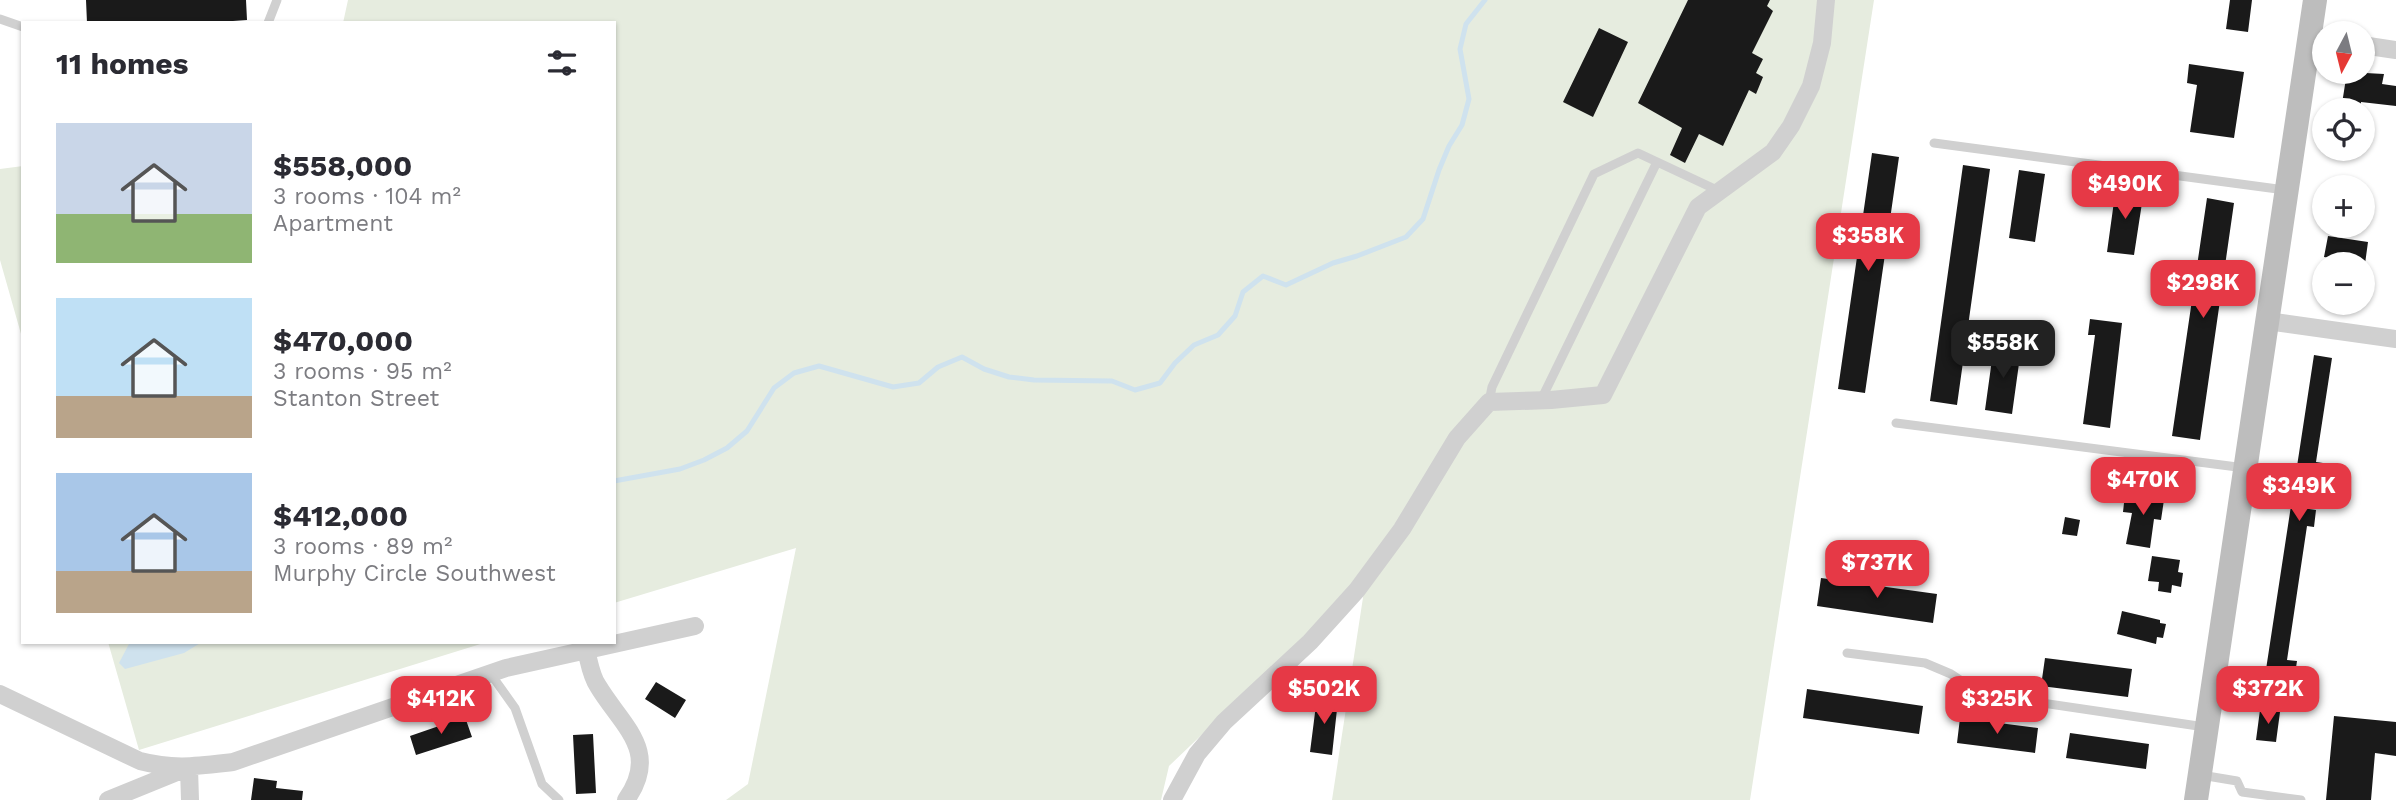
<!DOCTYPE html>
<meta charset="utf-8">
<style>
body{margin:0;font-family:"Work Sans",sans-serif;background:#f2f2f3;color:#2b2b33;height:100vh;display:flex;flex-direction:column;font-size:26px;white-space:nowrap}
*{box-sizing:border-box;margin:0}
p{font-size:23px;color:#7c7c81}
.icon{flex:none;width:38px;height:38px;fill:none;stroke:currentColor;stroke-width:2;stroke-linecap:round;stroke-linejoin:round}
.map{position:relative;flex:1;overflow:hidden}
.sheet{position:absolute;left:21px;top:21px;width:595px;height:623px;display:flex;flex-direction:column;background:#fff;border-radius:0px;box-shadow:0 2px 5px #0004}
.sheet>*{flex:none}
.needle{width:46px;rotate:187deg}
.fabs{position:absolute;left:2312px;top:21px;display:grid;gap:14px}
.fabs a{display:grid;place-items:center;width:63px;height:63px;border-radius:50%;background:#fff;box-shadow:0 2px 5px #0004;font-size:35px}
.price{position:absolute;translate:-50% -60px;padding:0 16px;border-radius:14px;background:#e63946;color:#fff;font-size:23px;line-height:46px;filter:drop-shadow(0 2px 4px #0008)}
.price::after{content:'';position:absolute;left:50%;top:42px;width:21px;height:16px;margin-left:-10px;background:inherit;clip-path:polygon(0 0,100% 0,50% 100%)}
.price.active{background:#222;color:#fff}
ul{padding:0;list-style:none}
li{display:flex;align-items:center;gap:21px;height:175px;padding:0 35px}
li span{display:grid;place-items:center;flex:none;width:196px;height:140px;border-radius:0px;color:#555}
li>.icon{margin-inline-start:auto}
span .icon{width:84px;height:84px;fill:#fffc;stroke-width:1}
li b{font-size:30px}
h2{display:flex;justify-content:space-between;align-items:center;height:84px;padding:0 35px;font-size:30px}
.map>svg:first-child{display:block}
</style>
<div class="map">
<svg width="2396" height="800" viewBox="0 0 2396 800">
<rect width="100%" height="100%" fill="#fff"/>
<path fill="#e6ecdf" d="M348,0H1874L1750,800H1332L1366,578L1169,766L1161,800H726L748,784L796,548L614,603V23H343Z
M23,166V341L0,260V169Z
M108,642H487L139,750Z"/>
<path fill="#cfe2ee" d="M130,642H202L184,653L125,669L119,663Z"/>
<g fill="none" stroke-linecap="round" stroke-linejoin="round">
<path stroke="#cfe2ee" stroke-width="5" d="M614,481L680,469L704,460L727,448L747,431L774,388L794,373L819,366L893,387L919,383L938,367L962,357L984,369L1009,377L1034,380L1112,381L1135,390L1160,383L1175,363L1194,345L1218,335L1235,316L1243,292L1263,276L1286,285L1333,263L1357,256L1406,237L1423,219L1439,170L1449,146L1462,125L1469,99L1460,49L1466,24L1485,0"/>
</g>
<path fill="#1a1a1a" d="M86,0H246L247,20L205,23H87Z
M1688,0H1770L1767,6L1773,11L1752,53L1763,59L1756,73L1763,77L1756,94L1749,90L1723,146L1699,134L1685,163L1670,155L1682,128L1638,103Z
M2230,0H2252L2248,32L2226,29Z
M1599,28L1628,42L1593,117L1563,102Z
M2189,64L2244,72L2234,138L2190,132L2197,85L2187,83Z
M2347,72L2384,74L2382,84L2396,86V106L2361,102V110H2341Z
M1872,153L1899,157L1865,393L1838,389Z
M1963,165L1990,169L1957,405L1930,401Z
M2019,170L2045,174L2035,242L2009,238Z
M2116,187L2144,190L2134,255L2107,252Z
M2207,198L2234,203L2200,440L2172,436Z
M2328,236L2368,242L2365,264L2324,257Z
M2090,319L2122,323L2110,428L2083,424L2095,335H2088Z
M1994,345L2021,349L2012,414L1985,410Z
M2314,355L2332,358L2316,462L2323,463L2321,479L2313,478L2309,509L2316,510L2314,527L2307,526L2287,660L2297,661L2294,681L2265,676Z
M2146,491L2165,493L2161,520L2154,519L2150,548L2126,544L2132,513L2123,512L2125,494L2145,497Z
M2065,517L2080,520L2077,536L2062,534Z
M2152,556L2180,560L2178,572L2183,573L2181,587L2172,585L2171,593L2158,591L2159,582L2148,581Z
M1821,578L1937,594L1933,623L1817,606Z
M2122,611L2160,620V623L2166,624L2163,638L2157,637L2156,644L2117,634Z
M2045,658L2132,669L2128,697L2041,686Z
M656,682L686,700L675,718L645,699Z
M1807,689L1923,706L1919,734L1803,718Z
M1317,697L1338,700L1332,755L1310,752Z
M2260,710L2280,712L2276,742L2256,740Z
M2334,716L2396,722V756L2375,753L2371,800H2326Z
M465,717L472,737L416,755L410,736Z
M1960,718L2038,728L2035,753L1957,743Z
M2070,733L2149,744L2146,769L2066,758Z
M593,734L596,793L576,794L573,735Z
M254,778L277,781L276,788L303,791L302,800H251Z"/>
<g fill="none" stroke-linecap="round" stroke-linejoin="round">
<path stroke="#d0d0d0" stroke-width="9" d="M0,19L23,27
M268,23L277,0
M1934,143L2285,190
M1541,400L1657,162
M1489,402L1492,387L1594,174L1638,153L1719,191
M1896,423L2245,468
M1847,653L1925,663L1951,674L1981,694L2205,727
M490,673L515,708L542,784L559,800
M2201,775L2237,781L2242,792L2301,800"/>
<path stroke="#d0d0d0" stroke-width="18" d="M2362,45L2396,50
M2267,321L2396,339
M586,650C589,661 591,676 598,686C622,726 661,751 626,800
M0,694L140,761C174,770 198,766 233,762L506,668L695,626
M189,768L190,800
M108,800L182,770
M1172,800L1197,754L1224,722L1310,642L1357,590L1402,529L1457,438L1489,402L1551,400L1603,395L1698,207L1773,152L1791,126L1811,86L1822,43L1826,0"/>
<path stroke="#bdbdbd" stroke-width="24" d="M2196,800L2315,0"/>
</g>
</svg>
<div class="fabs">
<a><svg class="needle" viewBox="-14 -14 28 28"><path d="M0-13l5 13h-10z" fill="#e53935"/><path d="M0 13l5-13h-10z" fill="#7c7c81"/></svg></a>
<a><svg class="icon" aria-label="locate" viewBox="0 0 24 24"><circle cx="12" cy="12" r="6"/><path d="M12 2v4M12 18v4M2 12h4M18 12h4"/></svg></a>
<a>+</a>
<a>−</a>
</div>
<b class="price" style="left:2125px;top:221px">$490K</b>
<b class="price" style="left:1868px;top:273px">$358K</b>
<b class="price" style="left:2203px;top:320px">$298K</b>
<b class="price active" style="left:2003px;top:380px">$558K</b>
<b class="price" style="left:2143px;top:517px">$470K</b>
<b class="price" style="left:2299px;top:523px">$349K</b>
<b class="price" style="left:1877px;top:600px">$737K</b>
<b class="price" style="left:1324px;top:726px">$502K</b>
<b class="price" style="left:2268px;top:726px">$372K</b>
<b class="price" style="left:441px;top:736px">$412K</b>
<b class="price" style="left:1997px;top:736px">$325K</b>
<section class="sheet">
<h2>11 homes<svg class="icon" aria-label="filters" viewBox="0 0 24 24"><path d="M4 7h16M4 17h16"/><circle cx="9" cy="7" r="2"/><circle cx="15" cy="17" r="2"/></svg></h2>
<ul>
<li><span style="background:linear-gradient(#c9d6e8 65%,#8fb573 0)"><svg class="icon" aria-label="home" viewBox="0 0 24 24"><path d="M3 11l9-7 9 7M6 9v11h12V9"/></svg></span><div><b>$558,000</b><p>3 rooms · 104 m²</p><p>Apartment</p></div></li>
<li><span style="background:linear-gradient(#bfe0f5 70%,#b9a48a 0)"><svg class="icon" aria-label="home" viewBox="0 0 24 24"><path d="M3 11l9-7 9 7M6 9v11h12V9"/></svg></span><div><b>$470,000</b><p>3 rooms · 95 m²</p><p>Stanton Street</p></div></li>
<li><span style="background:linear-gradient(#a9c7e8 70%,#b9a48a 0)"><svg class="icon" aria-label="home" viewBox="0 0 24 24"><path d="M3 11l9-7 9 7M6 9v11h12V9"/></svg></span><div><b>$412,000</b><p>3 rooms · 89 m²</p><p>Murphy Circle Southwest</p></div></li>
</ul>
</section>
</div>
